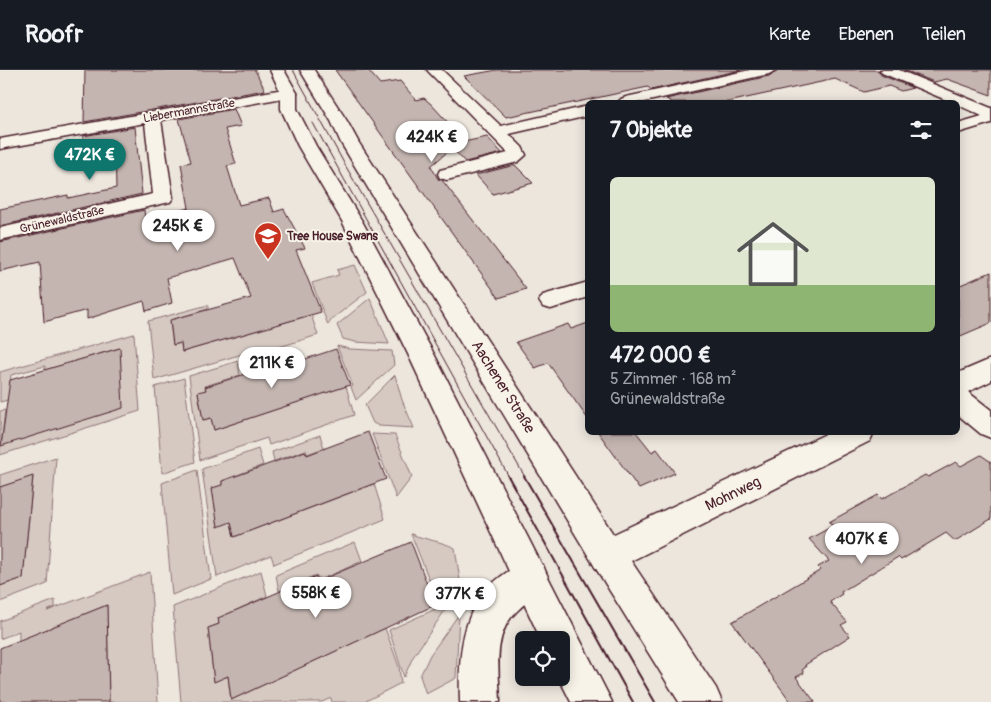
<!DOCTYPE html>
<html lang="de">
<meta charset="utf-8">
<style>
body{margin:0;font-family:Pangolin,sans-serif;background:#20242c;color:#f1f3f6;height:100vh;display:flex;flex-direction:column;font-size:19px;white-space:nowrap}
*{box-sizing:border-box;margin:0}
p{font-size:16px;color:#9ea1a6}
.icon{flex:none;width:28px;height:28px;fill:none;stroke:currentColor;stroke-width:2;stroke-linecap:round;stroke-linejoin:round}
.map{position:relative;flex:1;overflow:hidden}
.details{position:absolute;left:585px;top:30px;width:375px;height:335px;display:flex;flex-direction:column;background:#171b24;border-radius:8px;box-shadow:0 2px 12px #0003}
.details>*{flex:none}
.controls{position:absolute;left:515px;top:561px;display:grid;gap:10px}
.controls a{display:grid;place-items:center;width:55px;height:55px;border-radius:8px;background:#171b24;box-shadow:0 2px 12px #0003;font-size:25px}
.price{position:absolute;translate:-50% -42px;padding:0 11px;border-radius:18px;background:#fff;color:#222;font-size:16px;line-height:32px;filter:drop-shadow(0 1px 2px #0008)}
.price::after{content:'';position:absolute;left:50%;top:30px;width:15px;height:11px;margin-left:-8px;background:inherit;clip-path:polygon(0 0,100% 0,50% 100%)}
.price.on{background:#0f766e;color:#fff}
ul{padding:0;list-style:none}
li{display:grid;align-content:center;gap:10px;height:265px;padding:0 25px}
li span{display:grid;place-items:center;height:155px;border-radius:8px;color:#555}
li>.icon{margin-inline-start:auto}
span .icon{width:90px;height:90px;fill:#fffc;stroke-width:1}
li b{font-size:21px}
h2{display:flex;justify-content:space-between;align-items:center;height:60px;padding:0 25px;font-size:21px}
header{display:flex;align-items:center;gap:30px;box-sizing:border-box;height:70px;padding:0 25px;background:#171b24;border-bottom:1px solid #363941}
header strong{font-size:24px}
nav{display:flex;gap:28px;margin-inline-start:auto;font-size:18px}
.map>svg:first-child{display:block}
</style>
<header>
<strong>Roofr</strong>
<nav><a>Karte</a><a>Ebenen</a><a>Teilen</a></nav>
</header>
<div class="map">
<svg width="991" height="632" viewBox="0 0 991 632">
<rect width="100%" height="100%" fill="#ece6dd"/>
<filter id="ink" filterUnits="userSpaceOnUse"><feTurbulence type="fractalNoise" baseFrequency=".02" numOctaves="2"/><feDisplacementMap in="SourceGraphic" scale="10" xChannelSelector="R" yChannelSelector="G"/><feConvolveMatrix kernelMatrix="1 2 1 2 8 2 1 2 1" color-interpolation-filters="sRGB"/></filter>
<g filter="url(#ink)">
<path fill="#d5c9c2" stroke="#907476" d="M355,195L367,222L332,249L328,255L312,213L339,205L337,200Z
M370,228L389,274L355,272L343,269L337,255Z
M208,235V239L177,248V251L170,253L173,275L181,273L182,282L311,245L318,265L247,287L246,283L154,310L148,251Z
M134,264L140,341L0,385V341L5,340L1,376L119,278L45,300V296L11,305L8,330L0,332V302Z
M337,276L350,279L392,281L394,295L356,330L351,317L353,316Z
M293,279L297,291L281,297L280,293L253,301L250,292Z
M238,291L240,305L205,316L206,320L198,323L203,350L211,348L214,360L346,316L354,345L269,375L267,368L200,390L189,306Z
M395,305L402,330L414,358L379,356L373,353L365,335Z
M184,308L195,392L162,403L155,317Z
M372,364L395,365L412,407L396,428Z
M320,365L324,378L307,384L306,380L274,391L272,382Z
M258,379L263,395L222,411V415L212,419L218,456L231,451L234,467L374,414L385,449L274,494L271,485L217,507L202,399Z
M56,387L47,514L0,532V516L23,508L33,407L0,417V405Z
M197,400L211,509L172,525L162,413Z
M411,464C426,470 441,471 455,478L461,517L413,587L404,607L389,560L440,537Z
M355,472L362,491L320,510L316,505L279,521L276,505Z
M261,501L267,526L219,548V554L208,558L214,611L228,606L231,630L385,558L399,597L401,613L364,632H332L331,628L322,632H181L173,537Z
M150,502L158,632H109L107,535L19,571V561L0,569V551L55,530V537L47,541Z
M459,544L456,608L426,624L420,606L430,585Z"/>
<path fill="#c4b5b0" stroke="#4a1f2b" d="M85,0H255L265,20L84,52Z
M335,0H368L380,14L400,11L416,30L424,28L431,34L463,69L459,73L487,67L502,83L465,92L452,78L431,96L438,109L442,110L526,219L499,228Z
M497,0H741L651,20L648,17L506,47L464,6Z
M778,0H878L881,5L913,18L901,21L889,16L864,22L835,9L728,32H672L666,29L769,6Z
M904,0H991V25L947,9L934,12Z
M234,39L241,56L225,59L236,94L227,96L239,135L269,128L274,142L284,139L305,178L296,180L321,242L182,282L181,273L173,275L170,250L251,228L235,188L167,208L172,233L146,241L144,231L87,249V240L44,252L40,192L0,201V172L144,140L145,149L189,138L181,94L191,92L179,49Z
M135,57L142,124L0,156V139L68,125V128L116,118L115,74L83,80V66Z
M515,95L533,113L493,124L476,105Z
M991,202V253L958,267V216Z
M588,253V349L548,293L535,298L516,272L568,254L571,259Z
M120,278L123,338L1,376L10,310Z
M336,279L350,315L214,360L211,348L203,350L198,322L206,320L205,317L280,293L281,297Z
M368,362L386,409L234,467L231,452L218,457L212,418L222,415V411L305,381L307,385Z
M598,362H636L652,382L657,379L675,403L639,419Z
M981,385L991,392V449L955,471L946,463L901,490L898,487L841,522L842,524L830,532L847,552L841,555L850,566L805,595L806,597L802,600L804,603L796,607L815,632H791L732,552L821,500L818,497L829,491L809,469L833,456L829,452L878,425L882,429L925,405L928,407L956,392L961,396Z
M33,406L23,508L0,516V417Z
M411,472L435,535L231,630L228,606L214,612L208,558L219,554L218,548L316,506L318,511Z
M107,535L109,632H0V578Z"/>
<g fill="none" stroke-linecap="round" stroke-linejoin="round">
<g stroke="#4a1f2b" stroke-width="3">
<path id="minor" d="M427,0H442L501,56L588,36V46L509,64L522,77L526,85L518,92L447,110L440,108L438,104L440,100L508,83Z
M750,0H776L769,4L644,32H618L621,29L626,27Z
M880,0H899L991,38V53L958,63V53L982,46L958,35V32H951L882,3Z
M289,18L294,20L297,23L294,26L161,50L173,128L170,132L0,170V158L153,124L145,53L0,79V69Z
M588,212V227L551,239L543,237L539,231L543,225Z
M991,289V311L968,322L991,340V368L981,364L958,345V303Z
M830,362H874L870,371L619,497L607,502L595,497L590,485L595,473Z
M530,490L543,495L548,508C541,525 530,528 517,541C492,564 499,601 500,632H460C458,568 464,518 530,490Z"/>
</g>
<g stroke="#4a1f2b" stroke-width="3">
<path id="primary" d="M270,0H284L297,23V39L316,76L362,151L434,284L612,632H571L559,608H561V570H541L408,284L342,151L298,76L281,39V23Z
M300,0H314L347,51L359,73L619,473L716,618L722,632H679L595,497L341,73L331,51Z"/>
</g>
<use href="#minor" fill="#f7f3e8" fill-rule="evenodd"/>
<use href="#primary" fill="#f7f3e8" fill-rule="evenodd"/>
<path stroke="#4a1f2b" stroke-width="1" d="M293,0L345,95L525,407
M313,53L509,407"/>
<path stroke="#4a1f2b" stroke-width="2" d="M508,406L633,632
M524,406L655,632"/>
</g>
</g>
<defs>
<g id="school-pin" transform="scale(1.4375)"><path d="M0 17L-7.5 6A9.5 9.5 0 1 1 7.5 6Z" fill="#c8321e" stroke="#f7f3e8"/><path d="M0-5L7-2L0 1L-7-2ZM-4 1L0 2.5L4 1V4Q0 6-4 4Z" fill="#fff"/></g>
</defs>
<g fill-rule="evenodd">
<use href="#school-pin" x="268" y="166"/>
</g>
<g text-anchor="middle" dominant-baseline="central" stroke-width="4" stroke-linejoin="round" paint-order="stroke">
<g font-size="12" fill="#4a1f2b" stroke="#f7f3e8">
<text transform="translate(189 41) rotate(-10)">Liebermannstraße</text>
<text transform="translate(62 150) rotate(-13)">Grünewaldstraße</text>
</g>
<g font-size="12" font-weight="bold" fill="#4a1f2b" stroke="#f7f3e8" text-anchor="start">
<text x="287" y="166">Tree House Swans</text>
</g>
<g font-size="15" fill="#4a1f2b" stroke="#f7f3e8">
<text transform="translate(503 317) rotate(58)">Aachener Straße</text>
<text transform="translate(733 424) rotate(-26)">Mohnweg</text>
</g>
</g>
</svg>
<div class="controls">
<a><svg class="icon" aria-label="locate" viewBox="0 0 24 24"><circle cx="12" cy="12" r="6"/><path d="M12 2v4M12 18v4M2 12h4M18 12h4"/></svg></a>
</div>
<b class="price" style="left:432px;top:93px">424K €</b>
<b class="price on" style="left:90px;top:111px">472K €</b>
<b class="price" style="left:178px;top:182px">245K €</b>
<b class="price" style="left:272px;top:319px">211K €</b>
<b class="price" style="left:862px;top:495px">407K €</b>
<b class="price" style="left:316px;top:549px">558K €</b>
<b class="price" style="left:460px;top:550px">377K €</b>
<section class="details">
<h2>7 Objekte<svg class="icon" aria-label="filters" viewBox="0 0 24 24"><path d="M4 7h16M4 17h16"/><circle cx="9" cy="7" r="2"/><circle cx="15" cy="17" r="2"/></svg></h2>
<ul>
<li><span style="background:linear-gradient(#dfe7d0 70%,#8fb573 0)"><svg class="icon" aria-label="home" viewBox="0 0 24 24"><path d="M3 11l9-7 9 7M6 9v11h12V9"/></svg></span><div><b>472 000 €</b><p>5 Zimmer · 168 m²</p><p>Grünewaldstraße</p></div></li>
</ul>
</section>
</div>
